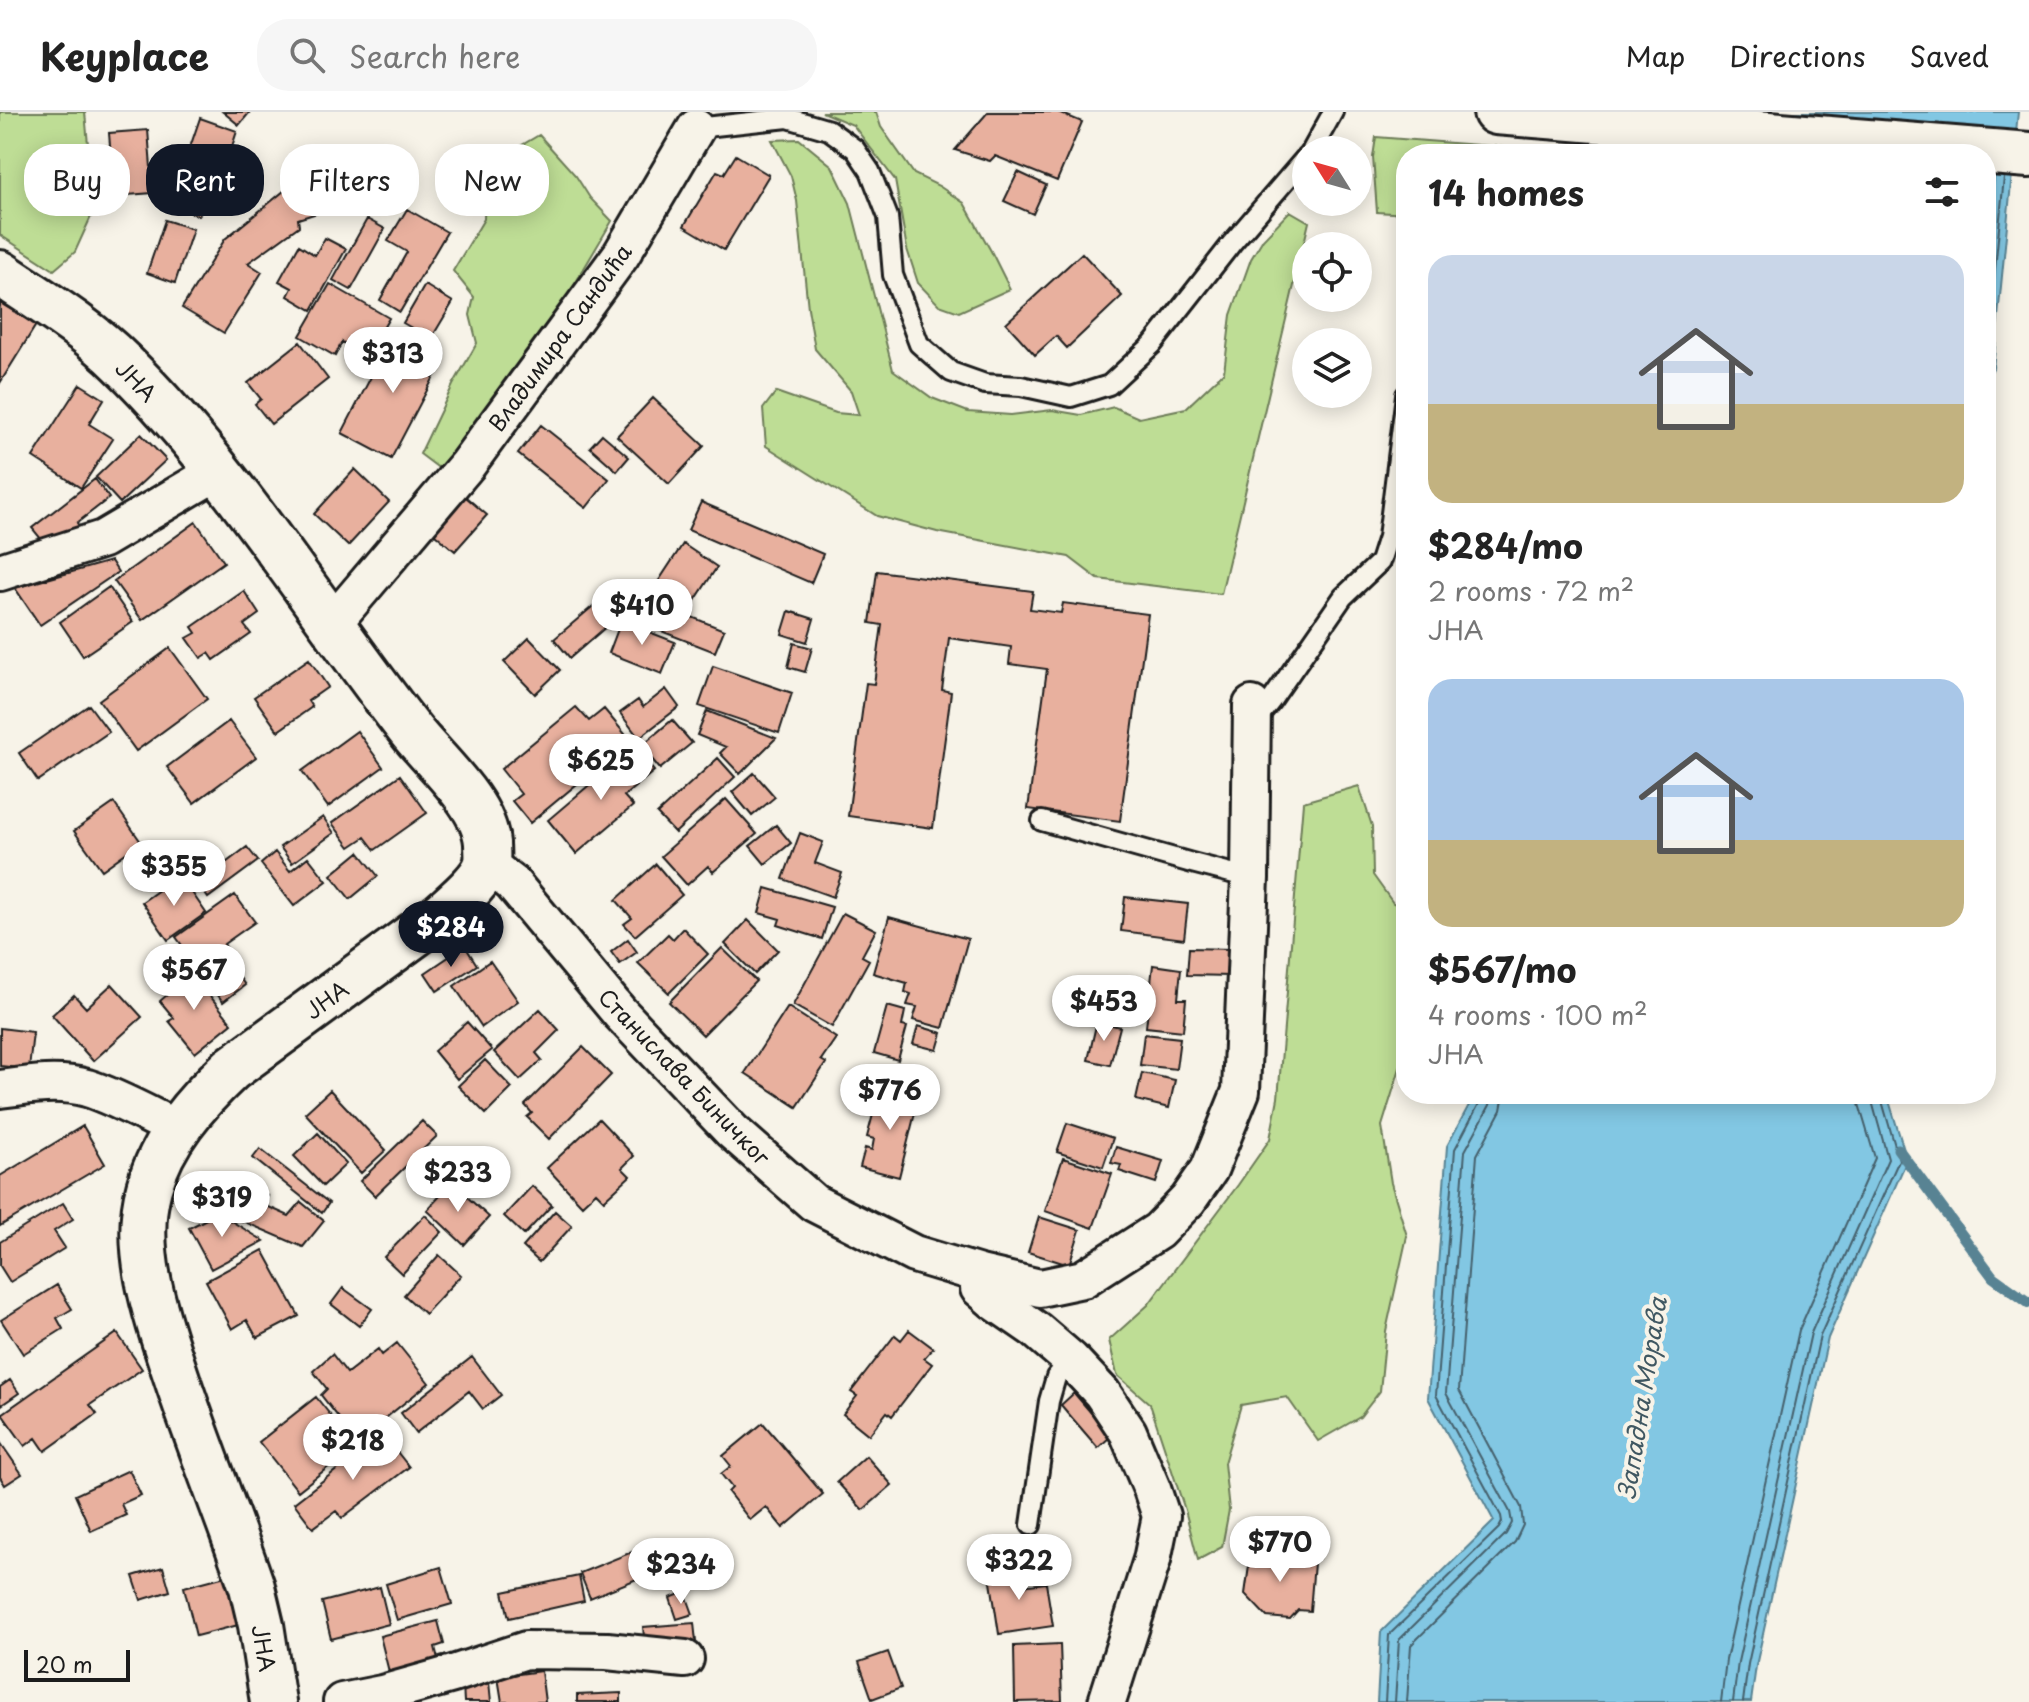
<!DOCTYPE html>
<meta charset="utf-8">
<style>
body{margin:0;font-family:"Playpen Sans",sans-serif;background:#f6f6f6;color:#222;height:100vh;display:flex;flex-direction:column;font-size:30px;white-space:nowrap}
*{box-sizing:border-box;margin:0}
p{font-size:26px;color:#767676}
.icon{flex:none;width:44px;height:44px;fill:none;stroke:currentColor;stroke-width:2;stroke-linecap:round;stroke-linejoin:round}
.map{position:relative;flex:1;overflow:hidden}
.side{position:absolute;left:1396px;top:32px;width:600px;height:960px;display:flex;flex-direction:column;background:#fff;border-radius:32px;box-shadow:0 4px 20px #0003}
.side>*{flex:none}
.hud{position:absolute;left:24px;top:32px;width:760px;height:72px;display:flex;gap:16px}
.needle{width:52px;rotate:307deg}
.buttons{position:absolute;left:1292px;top:24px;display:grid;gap:16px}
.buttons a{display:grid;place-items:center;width:80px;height:80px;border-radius:50%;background:#fff;box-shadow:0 4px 20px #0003;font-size:40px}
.scale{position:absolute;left:24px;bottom:20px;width:106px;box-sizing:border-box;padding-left:8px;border:4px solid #1c1c1c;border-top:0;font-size:22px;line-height:28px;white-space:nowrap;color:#1c1c1c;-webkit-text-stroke:6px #f7f3e8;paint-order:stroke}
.price{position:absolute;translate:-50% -68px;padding:0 18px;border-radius:28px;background:#fff;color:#222;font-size:26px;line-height:52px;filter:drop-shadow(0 2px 4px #0008)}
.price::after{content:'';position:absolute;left:50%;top:48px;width:24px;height:18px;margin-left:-12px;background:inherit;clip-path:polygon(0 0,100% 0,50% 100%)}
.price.active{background:#111827;color:#fff}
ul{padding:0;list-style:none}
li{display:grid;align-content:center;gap:16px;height:424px;padding:0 32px}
li span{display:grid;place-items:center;height:248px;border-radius:24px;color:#555}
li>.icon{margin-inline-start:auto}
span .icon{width:144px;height:144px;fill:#fffc;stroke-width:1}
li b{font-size:34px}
h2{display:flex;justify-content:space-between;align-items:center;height:96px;padding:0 32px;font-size:34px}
.chip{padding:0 28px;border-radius:32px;background:#fff;box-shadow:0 4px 20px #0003;font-size:28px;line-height:72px}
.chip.active{background:#111827;color:#fff}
header{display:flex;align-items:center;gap:48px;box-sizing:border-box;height:112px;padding:0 40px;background:#fff;border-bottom:2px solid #e0e0e0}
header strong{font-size:38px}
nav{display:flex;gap:44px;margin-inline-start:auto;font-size:28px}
.search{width:560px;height:72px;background:#f6f6f6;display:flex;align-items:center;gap:20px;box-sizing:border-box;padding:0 28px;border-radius:32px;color:#767676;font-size:30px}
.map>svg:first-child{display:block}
</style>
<header>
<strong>Keyplace</strong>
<div class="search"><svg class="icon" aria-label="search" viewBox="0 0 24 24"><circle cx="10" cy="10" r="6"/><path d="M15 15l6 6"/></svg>Search here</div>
<nav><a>Map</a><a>Directions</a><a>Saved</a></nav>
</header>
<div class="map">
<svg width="2029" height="1590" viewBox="0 0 2029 1590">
<rect width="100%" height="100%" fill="#f7f3e8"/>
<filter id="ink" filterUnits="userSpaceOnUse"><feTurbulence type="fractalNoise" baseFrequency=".0125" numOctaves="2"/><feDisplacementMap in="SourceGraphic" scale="16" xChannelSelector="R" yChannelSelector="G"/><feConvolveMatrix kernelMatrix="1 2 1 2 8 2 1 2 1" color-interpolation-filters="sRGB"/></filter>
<g filter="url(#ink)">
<path fill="#bedd95" stroke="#6d7c58" stroke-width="2" d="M0,0H85L94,98L75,140L54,158L0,123Z
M822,0H876L881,15L914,62L939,74L964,91L991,139L1010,177L959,200L939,193L918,171L907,137L895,68L853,13Z
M539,23L576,64L590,86L612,109L563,192L440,357L420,342L453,273L477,231L470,203L474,185L453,159L484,107L485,73L517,36Z
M1376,25L1565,40L1564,42H1406V102L1377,100L1373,45Z
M799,27L832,54L850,91L893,258L932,286L968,300L1011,303L1052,298L1081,303L1114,295L1139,306L1186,296L1224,260L1231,203L1251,147L1263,127L1290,99L1309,110L1221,482L1098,467L1069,445L937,420L877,404L766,334L763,297L776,280L836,301L859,303L851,279L815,237L808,196L797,89L791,64L772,28Z
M1359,674L1372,714L1373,763L1393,791L1406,795V947L1400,956L1382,1014L1391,1071L1407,1124L1386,1219L1380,1279L1360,1305L1318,1329L1287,1285L1241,1293L1224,1351L1229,1398L1222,1435L1198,1448L1185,1398L1150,1292L1117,1263L1109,1228L1148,1193L1238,1073L1270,1027L1278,986L1303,690Z"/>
<path fill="#82c7e3" stroke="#598393" stroke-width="2" d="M1633,0H2018L1993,256L1986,269V42H1638Z
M1475,982H1887L1907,1048L1828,1226L1756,1554L1751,1590H1377L1381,1520L1494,1409L1428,1286L1447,1034Z"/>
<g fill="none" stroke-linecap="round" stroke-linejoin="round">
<path stroke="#45606c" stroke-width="2" d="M1986,144L1994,64
M1986,249L2004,65
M1385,1590L1389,1523L1499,1416L1502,1410L1501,1404L1436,1283L1455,1037L1481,988L1482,982
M1395,1590L1399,1528L1506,1422L1512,1411L1510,1400L1446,1281L1465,1039L1490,993L1492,982
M1407,1590L1411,1533L1515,1430L1523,1413L1521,1395L1459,1278L1477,1043L1501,998L1504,982
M1721,1590L1726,1548L1799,1218L1875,1046L1859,992L1858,982
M1733,1590L1738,1550L1811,1221L1888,1047L1870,982
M1743,1590L1748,1552L1820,1224L1899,1048L1880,982"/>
<path stroke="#598393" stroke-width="11" d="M1898,1037L1993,1165L2029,1191"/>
</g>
<path fill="#e8b09e" stroke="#1c1c1c" stroke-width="2" d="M223,0H250L239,13Z
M988,0H1058L1082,10L1057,69L995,44L990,49L955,38Z
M200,6L237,19L226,53L220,51L213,73L181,62Z
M148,18L153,81L114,84L109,21Z
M736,43L769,63L724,138L684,114L717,59L724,62Z
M1018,60L1046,73L1033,102L1004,89Z
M340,62L349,91L298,107L299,114L248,151L262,160L224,221L182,196L225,127L284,79Z
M179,67L209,78L199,104L169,92Z
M407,97L447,120L400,200L380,188L407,140L388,129Z
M367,107L385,117L351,178L333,168Z
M165,108L193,117L175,171L147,161Z
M325,126L346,137L312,198L288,184L292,176L279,169L299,133L315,143Z
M1082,141L1122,184L1067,236L1056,224L1035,243L1006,211Z
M330,172L389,206L367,244L342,230L335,244L300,224Z
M425,173L453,190L431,227L403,211Z
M0,191L36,213L0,271Z
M394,220L444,246L391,347L342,321Z
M300,230L328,267L271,312L255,292L261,287L248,271Z
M80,272L104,287L89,312L113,327L81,376L33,345Z
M653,286L704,334L669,372L617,324Z
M541,313L609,367L586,396L518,342Z
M141,322L166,348L120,391L96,365Z
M602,322L629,345L617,359L590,335Z
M355,357L389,390L348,434L314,402Z
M95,367L109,386L77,411L85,422L46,433L32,416Z
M460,380L487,403L455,439L429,417Z
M701,390L823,442L811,471L688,418Z
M196,410L224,450L142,508L114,469Z
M683,432L717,455L692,493L658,470Z
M111,449L118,460L40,513L15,476Z
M877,459L1033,479L1030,497L1061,501L1063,491L1148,502L1120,709L1028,697L1047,557L1009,552L1011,535L949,526L942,578L951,580L933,716L848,704L866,571L874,572L882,513L870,511Z
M109,475L133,510L83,544L60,510Z
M244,479L259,502L244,513L251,522L214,548L209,541L201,546L187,526L196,521L192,515Z
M635,482L724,518L715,540L625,505Z
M598,490L614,508L570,546L554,527Z
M789,499L814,507L807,530L782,522Z
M621,509L675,530L662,562L609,541Z
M529,526L560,558L535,582L504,550Z
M794,531L812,536L805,560L788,555Z
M170,536L207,587L136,639L99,588Z
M309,547L328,575L308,589L312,595L278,619L254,585Z
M713,554L792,581L779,621L699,594Z
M666,577L679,595L639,626L620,601L638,588L643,595Z
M89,593L109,620L38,669L19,641Z
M576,595L589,609L604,597L630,628L530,711L512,689L521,682L501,657Z
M707,599L776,626L740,662L720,641L726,635L697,623Z
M672,608L692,631L660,657L641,634Z
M229,609L256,645L194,691L167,655Z
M357,619L383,655L328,695L302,659Z
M634,635L654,659L624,684L633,694L576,742L548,708Z
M718,646L735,665L675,721L657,702Z
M754,661L775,685L752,704L732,680Z
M400,663L427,701L375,738L365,725L350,735L332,711Z
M726,687L757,722L713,760L708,754L687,773L661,744Z
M114,691L141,730L102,758L74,719Z
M323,705L334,721L292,751L280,735Z
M776,713L791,731L765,752L750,734Z
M800,721L823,730L815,751L842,761L833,785L783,767Z
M247,735L258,749L208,786L198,772Z
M275,740L290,759L308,745L327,769L294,794L261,752Z
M359,740L378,764L350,787L331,763Z
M656,752L682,783L635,824L624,812L632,806L616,788Z
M180,763L206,801L168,828L142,790Z
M766,776L832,795L822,827L778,813L780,807L759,801Z
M235,783L255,810L224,832L229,840L224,844L245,873L223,890L176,825Z
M1125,785L1188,792L1184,827L1121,819Z
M843,801L876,818L862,844L869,848L832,915L793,893Z
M889,805L968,827L943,916L913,908L917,895L907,893L911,882L905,880L907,871L873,861Z
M748,808L778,838L755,862L725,832Z
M683,816L708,842L669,881L638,851L668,822L673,827Z
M628,827L637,840L620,852L611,840Z
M465,834L477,853L437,879L425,861Z
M722,836L756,869L703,923L669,890Z
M1189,836L1231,837L1230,864L1187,863Z
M490,849L518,889L482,915L454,874Z
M1153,853L1181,857L1178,887H1186L1183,919L1146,915Z
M181,862L186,868L193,863L232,911L195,941L169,909L174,906L160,889L167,883L162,877Z
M1104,867L1126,871L1119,904L1097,900Z
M112,872L142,905L93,949L52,903L74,883L86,896Z
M887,894L905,899L902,914L907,915L898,948L874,941Z
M788,895L836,926L821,948L826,951L797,995L745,961Z
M540,897L559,918L536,941L542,948L520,968L494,940Z
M1097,909L1120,915L1110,953L1088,948Z
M467,910L492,938L457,967L434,939Z
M918,914L942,921L937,938L913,932Z
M0,916L33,920L29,957L0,954Z
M1144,922L1180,926L1176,957L1140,953Z
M583,935L611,963L549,1027L527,1005L532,1001L525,993Z
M485,948L512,976L486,1002L458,974Z
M1142,961L1175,968L1169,996L1136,988Z
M880,976L919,985L899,1065L860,1055L865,1036L872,1038L874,1027L867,1025Z
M330,978L386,1038L361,1061L305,1001Z
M599,1007L634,1044L622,1056L630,1064L604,1088L596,1080L582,1093L547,1056Z
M422,1009L437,1024L375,1084L360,1069Z
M1067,1011L1113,1026L1103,1055L1057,1040Z
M83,1014L105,1052L0,1114V1064Z
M318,1021L346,1052L323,1074L294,1044Z
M1116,1035L1163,1049L1156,1071L1119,1059L1121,1053L1111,1051Z
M260,1037L329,1091L322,1101L253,1046Z
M1063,1046L1112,1062L1093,1116L1045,1099Z
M452,1071L489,1105L464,1133L427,1098Z
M240,1072L268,1084L264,1093L289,1104L301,1090L324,1109L303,1135L226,1102Z
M532,1074L552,1093L524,1123L504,1104Z
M63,1091L73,1107L54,1119L65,1136L10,1170L0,1154V1130Z
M555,1099L572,1114L539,1150L523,1135Z
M218,1101L264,1129L211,1157L189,1116Z
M425,1103L442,1120L402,1162L384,1145Z
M1039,1105L1080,1118L1069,1153L1028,1140Z
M263,1138L299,1204L257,1226L247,1208L232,1217L206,1169Z
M439,1143L461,1163L425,1202L404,1183Z
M57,1173L72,1197L57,1206L63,1217L23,1242L1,1208Z
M343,1176L372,1197L359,1214L331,1192Z
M909,1218L933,1236L924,1246L932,1252L892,1304L887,1300L869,1323L843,1302L857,1284L851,1280L895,1223L901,1228Z
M117,1221L142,1257L90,1293L97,1302L45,1339L36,1326L25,1334L2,1302Z
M397,1231L429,1271L357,1329L321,1283L327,1277L313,1259L332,1242L347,1261L378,1237L382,1243Z
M472,1245L501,1283L483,1297L469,1279L416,1321L401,1301Z
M10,1268L19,1281L0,1294V1275Z
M1074,1281L1111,1324L1098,1336L1061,1293Z
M316,1285L355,1334L298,1379L259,1330Z
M763,1311L823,1382L783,1416L766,1395L750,1408L728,1380L732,1376L721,1362L731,1354L723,1344Z
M383,1322L409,1355L342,1406L336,1399L313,1416L294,1391Z
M0,1330L22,1362L5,1373L0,1365Z
M866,1344L892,1373L863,1398L837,1370Z
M129,1358L141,1383L121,1392L126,1403L91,1419L75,1383Z
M1307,1418L1323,1420L1319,1446L1304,1444Z
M659,1429L669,1454L590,1486L580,1461Z
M1273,1439L1294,1441L1301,1450L1314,1451L1310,1499L1298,1498L1290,1507L1267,1505L1245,1482L1250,1447Z
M1018,1452L1021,1474L1046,1471L1053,1514L999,1522L989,1457Z
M163,1455L170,1479L141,1488L133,1464Z
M441,1455L452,1492L397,1508L386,1472Z
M233,1462L246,1511L196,1524L184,1475Z
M579,1464L584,1489L509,1506L503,1480Z
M380,1475L389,1512L331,1527L322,1490Z
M685,1480L693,1502L677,1507L670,1486Z
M438,1509L444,1532L435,1535L441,1559L392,1572L380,1524Z
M694,1511L696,1530L645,1534L643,1515Z
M1060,1532L1062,1589L1015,1590L1014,1534Z
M888,1540L901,1576L872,1587L859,1550Z
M541,1559L545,1590H502L498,1565Z
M489,1570L491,1590H464L463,1573Z
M621,1581V1590H577V1583Z"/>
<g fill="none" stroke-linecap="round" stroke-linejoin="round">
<g stroke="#1c1c1c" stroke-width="24">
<path id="service" d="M696,16L788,6L829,18L855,37L870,59L888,105L893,163L919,232L951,260L985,272L1021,274L1071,285L1109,273L1152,233L1232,131L1306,45
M1312,38L1333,0
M1254,604H1259L1271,589L1343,485L1380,450L1388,425L1406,283
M1042,709L1192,751L1250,766
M1031,1413L1049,1289L1056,1265L1071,1248"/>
</g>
<g stroke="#1c1c1c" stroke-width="42">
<path id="minor" d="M0,460L103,427L218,359
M332,512L467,353L621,143L696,16
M487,752L512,771L620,901L732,1019L814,1091L914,1142L980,1162L1040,1176L1083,1167L1158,1119L1188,1088L1209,1058L1241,979L1250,766L1252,593
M0,977C28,973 59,968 87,976C116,985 150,1004 177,1017
M980,1162L979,1176L994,1189L1036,1218L1071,1248L1102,1281L1128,1320L1152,1377L1161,1404L1152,1448L1107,1590
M342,1590L382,1582L453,1562L526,1538L607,1539L685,1547"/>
</g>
<g stroke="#1c1c1c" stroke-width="50">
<path id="secondary" d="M1496,0L2029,43
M0,161C40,188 88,217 122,251C233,360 314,495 410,618C434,649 484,691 487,731C487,737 488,744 487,750C483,769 454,791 440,804L231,957C196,990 162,1028 149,1076C131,1140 159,1212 179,1273C202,1341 229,1407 252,1475L261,1513L273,1590"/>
</g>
<use href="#service" stroke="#f7f3e8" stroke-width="18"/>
<use href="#minor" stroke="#f7f3e8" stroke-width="36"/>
<use href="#secondary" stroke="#f7f3e8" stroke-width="44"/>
</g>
</g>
<g text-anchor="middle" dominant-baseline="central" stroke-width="8" stroke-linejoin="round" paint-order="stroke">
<g font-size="22" fill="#1c1c1c" stroke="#f7f3e8">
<text transform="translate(559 225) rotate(-54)">Владимира Сандића</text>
<text transform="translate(137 268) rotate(46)">ЈНА</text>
<text transform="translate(326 887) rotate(-36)">ЈНА</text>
<text transform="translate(685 964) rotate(46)">Станислава Биничког</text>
<text transform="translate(265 1536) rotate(80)">ЈНА</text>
</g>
<g font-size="24" font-style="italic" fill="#405862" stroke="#f7f3e8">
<text transform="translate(1641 1286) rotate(-81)">Западна Морава</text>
</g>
</g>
</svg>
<div class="buttons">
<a><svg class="needle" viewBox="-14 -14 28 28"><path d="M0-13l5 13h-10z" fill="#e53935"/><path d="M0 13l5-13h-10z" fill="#767676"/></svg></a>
<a><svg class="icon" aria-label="locate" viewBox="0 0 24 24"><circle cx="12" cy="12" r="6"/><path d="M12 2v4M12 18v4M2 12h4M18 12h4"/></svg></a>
<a><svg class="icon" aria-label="layers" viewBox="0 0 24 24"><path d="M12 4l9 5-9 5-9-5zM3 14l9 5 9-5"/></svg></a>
</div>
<div class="scale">20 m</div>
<b class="price" style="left:393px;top:283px">$313</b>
<b class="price" style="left:642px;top:535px">$410</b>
<b class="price" style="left:601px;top:690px">$625</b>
<b class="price" style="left:174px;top:796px">$355</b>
<b class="price active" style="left:451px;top:857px">$284</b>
<b class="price" style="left:194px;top:900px">$567</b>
<b class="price" style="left:1104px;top:931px">$453</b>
<b class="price" style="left:890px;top:1020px">$776</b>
<b class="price" style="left:458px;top:1102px">$233</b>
<b class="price" style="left:222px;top:1127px">$319</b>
<b class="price" style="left:353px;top:1370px">$218</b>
<b class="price" style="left:1280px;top:1472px">$770</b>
<b class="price" style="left:1019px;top:1490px">$322</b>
<b class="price" style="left:681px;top:1494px">$234</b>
<div class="hud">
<a class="chip">Buy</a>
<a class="chip active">Rent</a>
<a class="chip">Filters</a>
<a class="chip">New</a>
</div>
<section class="side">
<h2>14 homes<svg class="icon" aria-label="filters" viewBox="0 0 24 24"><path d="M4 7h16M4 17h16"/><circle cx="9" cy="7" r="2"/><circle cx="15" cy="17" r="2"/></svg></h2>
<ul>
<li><span style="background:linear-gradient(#c9d6e8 60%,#c2b280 0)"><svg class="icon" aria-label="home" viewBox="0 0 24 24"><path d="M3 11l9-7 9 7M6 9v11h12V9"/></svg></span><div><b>$284/mo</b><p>2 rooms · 72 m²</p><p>ЈНА</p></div></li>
<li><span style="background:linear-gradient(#a9c7e8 65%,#c2b280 0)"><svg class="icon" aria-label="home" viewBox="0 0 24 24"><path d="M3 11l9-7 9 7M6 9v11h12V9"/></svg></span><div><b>$567/mo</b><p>4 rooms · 100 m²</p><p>ЈНА</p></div></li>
</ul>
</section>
</div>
